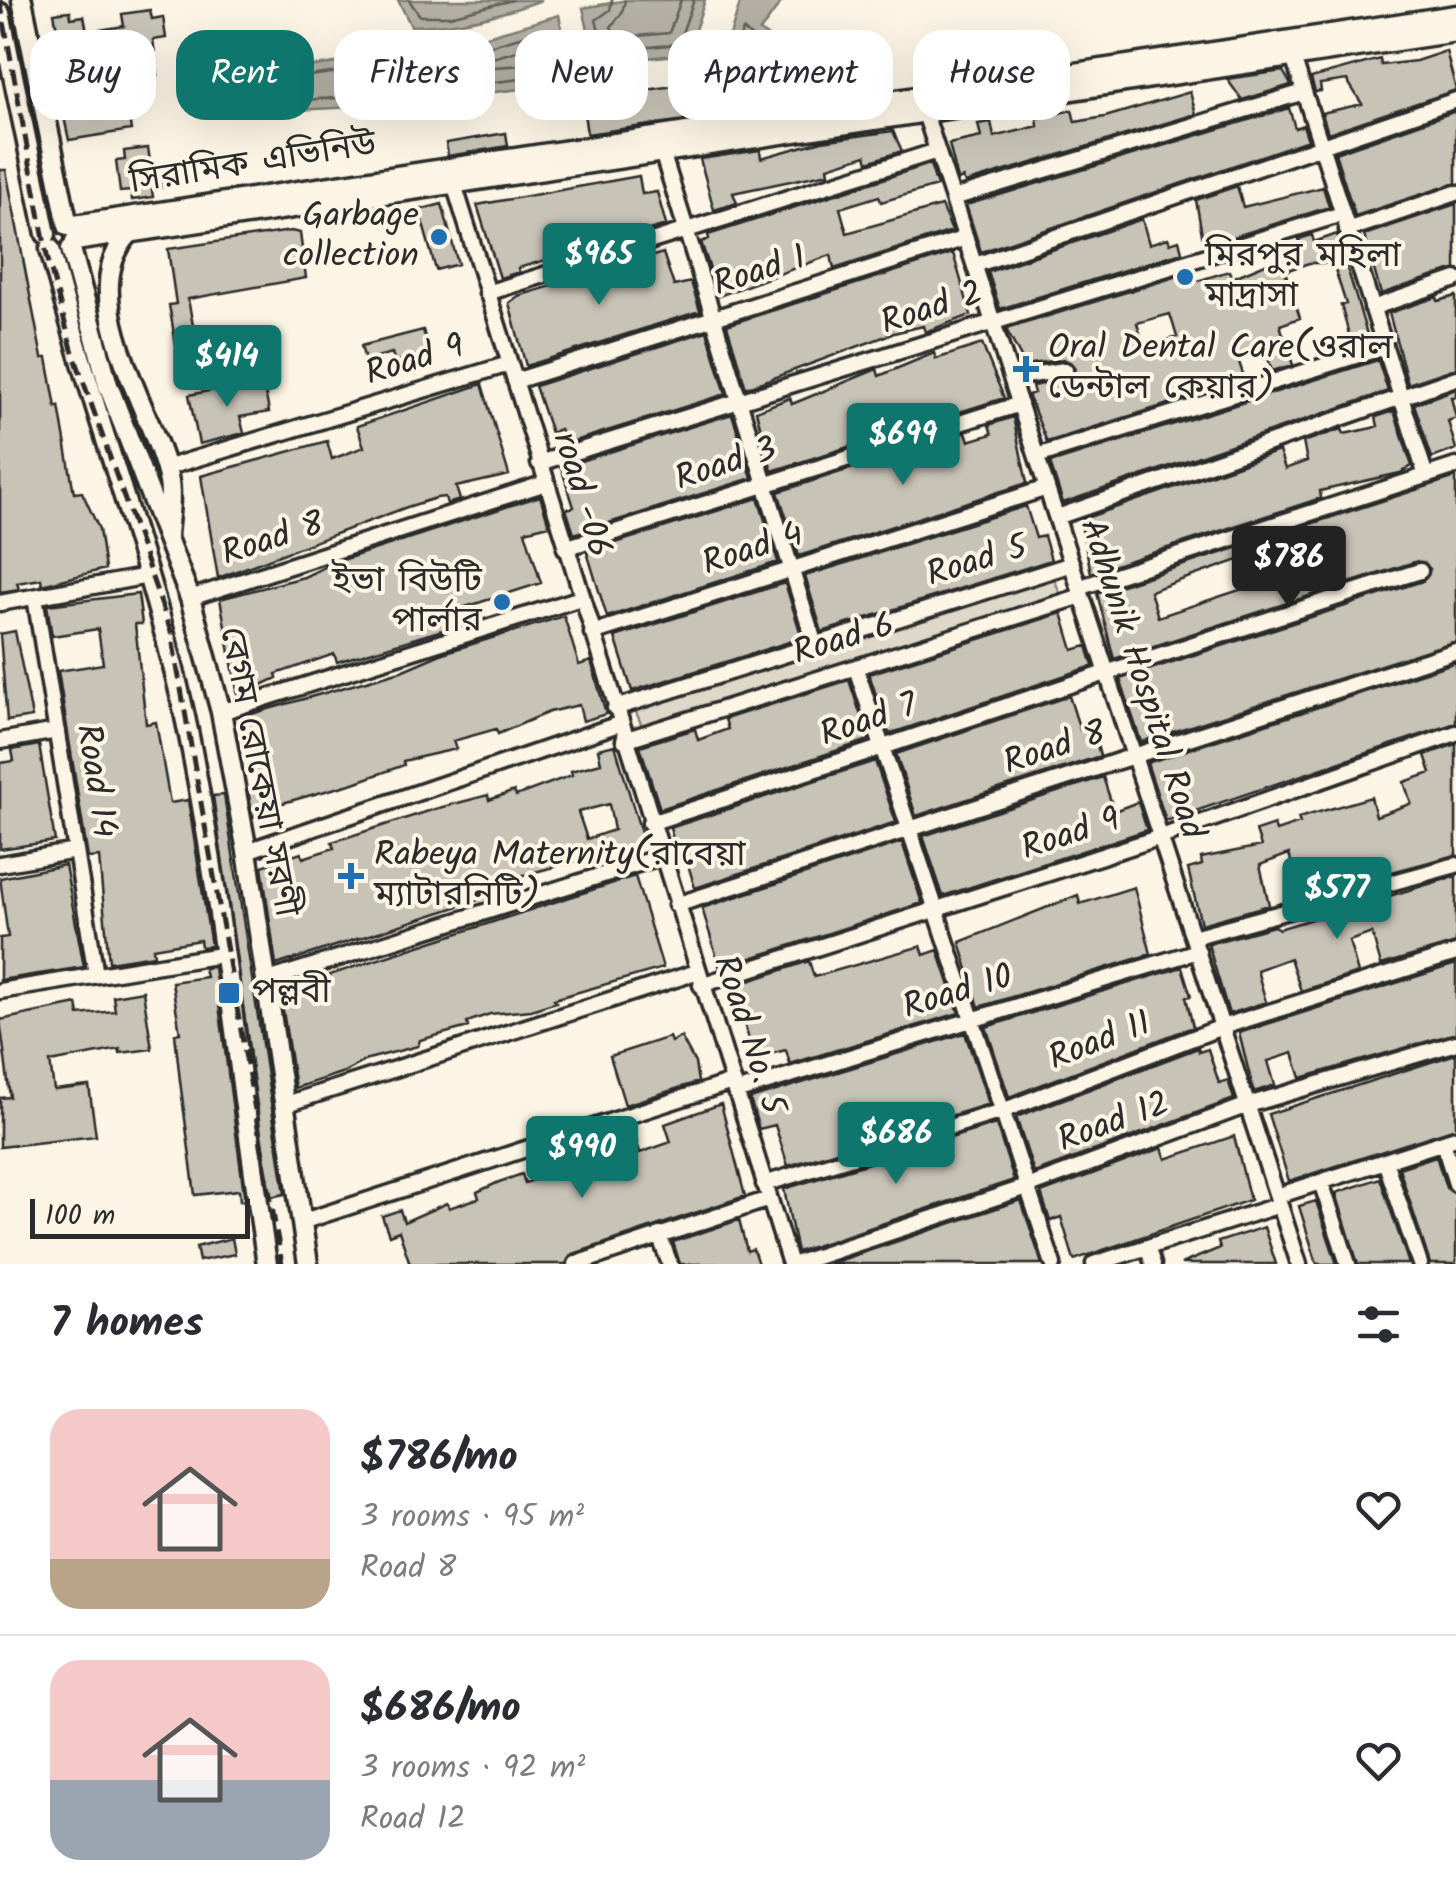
<!DOCTYPE html>
<meta charset="utf-8">
<style>
body{margin:0;font-family:Kalam,"Noto Sans Bengali",sans-serif;background:#f2f2f3;color:#2b2b33;height:100vh;display:flex;flex-direction:column;font-size:38px;white-space:nowrap}
*{box-sizing:border-box;margin:0}
p{font-size:32px;color:#7c7c81}
.icon{flex:none;width:55px;height:55px;fill:none;stroke:currentColor;stroke-width:2;stroke-linecap:round;stroke-linejoin:round}
.map{position:relative;height:1264px;overflow:hidden}
.details{display:flex;flex-direction:column;background:#fff;flex:1}
.details>*{flex:none}
.hud{position:absolute;left:30px;top:30px;width:1398px;height:90px;display:flex;gap:20px}
.scale{position:absolute;left:30px;bottom:25px;width:220px;box-sizing:border-box;padding-left:10px;border:5px solid #2b2b2b;border-top:0;font-size:28px;line-height:35px;white-space:nowrap;color:#2b2b2b;-webkit-text-stroke:8px #fcf5e5;paint-order:stroke}
.price{position:absolute;translate:-50% -85px;padding:0 22px;border-radius:10px;background:#0f766e;color:#fff;font-size:32px;line-height:65px;filter:drop-shadow(0 2px 5px #0008)}
.price::after{content:'';position:absolute;left:50%;top:60px;width:30px;height:22px;margin-left:-15px;background:inherit;clip-path:polygon(0 0,100% 0,50% 100%)}
.price.current{background:#222;color:#fff}
ul{padding:0;list-style:none}
li{display:flex;align-items:center;gap:30px;height:250px;padding:0 50px}
li+li{border-top:2px solid #e1e1e2}
li span{display:grid;place-items:center;flex:none;width:280px;height:200px;border-radius:30px;color:#555}
li>.icon{margin-inline-start:auto}
span .icon{width:120px;height:120px;fill:#fffc;stroke-width:1}
li b{font-size:42px}
h2{display:flex;justify-content:space-between;align-items:center;height:120px;padding:0 50px;font-size:42px}
.chip{padding:0 35px;border-radius:30px;background:#fff;box-shadow:0 10px 40px #0002;font-size:35px;line-height:90px}
.chip.current{background:#0f766e;color:#fff}
.map>svg:first-child{display:block}
</style>
<div class="map">
<svg width="1456" height="1264" viewBox="0 0 1456 1264">
<rect width="100%" height="100%" fill="#fcf5e5"/>
<filter id="ink" filterUnits="userSpaceOnUse"><feTurbulence type="fractalNoise" baseFrequency=".01" numOctaves="2"/><feDisplacementMap in="SourceGraphic" scale="20" xChannelSelector="R" yChannelSelector="G"/><feConvolveMatrix kernelMatrix="1 2 1 2 8 2 1 2 1" color-interpolation-filters="sRGB"/></filter>
<g filter="url(#ink)">
<path fill="#ded8ca" stroke="#84827a" stroke-width="2.5" d="M1052,573L1061,596L643,728L635,710Z"/>
<path fill="#b4b0a5" stroke="#7d7b74" stroke-width="2.5" d="M398,0H542C497,16 458,26 411,26Z
M627,0H705L687,54L605,62L591,43L583,8Z
M741,0H783L760,31L795,57L803,75L776,95L751,89L735,105L728,42Z
M559,15L572,83L374,106L221,114L220,89L307,67L450,47Z"/>
<g fill="none" stroke-linecap="round" stroke-linejoin="round">
<path stroke="#62605c" stroke-width="2.5" d="M409,0L420,16H450L513,0
M612,0L610,10L596,20L601,39L612,51L678,44L694,0
M625,0L622,13L611,27L617,38L669,33L681,0
M547,29L552,32L559,69L555,75L374,96L246,103L241,99L244,93L309,76L451,57Z
M743,30L787,64L781,81L773,84L741,78L738,43Z
M538,45L544,58L541,64L479,68L482,61Z"/>
</g>
<path fill="#c8c3b7" stroke="#2b2b2b" stroke-width="2.5" fill-rule="evenodd" d="M150,10L152,19L163,17L166,38L153,40L158,75L141,78L137,51L92,58L95,78L67,82L54,13L70,11L71,18L84,16L87,32L124,26L122,14Z
M1446,51L1456,90L1328,133L1322,113L1362,104L1347,80L1320,84L1321,91L1315,92L1311,78L1380,59L1381,65L1416,61Z
M1283,71L1291,85L1242,100L1227,79Z
M680,85L685,120L587,134L582,100Z
M1190,92L1196,114L965,183L963,178L958,180L949,144L981,137L978,124L991,122L994,137L1038,126L1037,118L1072,110L1075,122L1105,117Z
M126,100L131,130L69,140L64,117L75,116L73,108Z
M1289,108L1295,128L1303,125L1308,140L981,252L966,205Z
M1456,111V183L1355,216L1335,153Z
M893,131L902,151L868,162L866,155L828,167L829,173L733,193L737,203L714,210L700,159L760,150L761,158L822,141Z
M506,133L508,146L448,156L446,143Z
M148,148L152,173L159,172L161,188L152,190L153,197L132,200L131,191L120,192L116,161L125,160L124,151Z
M930,164L937,186L881,202L879,196L840,208L847,233L941,206L952,231L834,269L831,255L719,296L701,242L709,239L708,235Z
M0,170H6L42,358H47L56,407L59,406L74,493L82,492L99,529L105,569L42,585L41,579L17,583L19,589L0,592Z
M639,176L642,194L657,192L666,225L518,268L519,272L500,278L477,205Z
M1237,186L1243,207L1323,187L1329,207L1204,246L1196,200Z
M442,204L458,264L436,270L419,210Z
M1456,204V269L1381,294L1364,235Z
M1142,219L1149,244L1168,238L1170,243L1179,240L1182,252L1000,309L988,272Z
M291,231L300,233L306,278L188,299L196,341L176,345L169,305L176,304L168,249Z
M1337,234L1369,341L1352,346L1341,305L1346,304L1333,263H1309L1285,271L1300,318L1280,325L1293,365L1272,371L1266,351L1238,359L1245,380L1047,442L1028,395L1034,393L1032,386L1071,379L1075,368L1064,359L1025,365L1006,329L1188,273L1191,283L1229,271L1232,278L1301,249L1299,239L1312,235L1314,242ZM1170,314L1177,337L1144,347L1137,323Z
M663,253L674,286L691,282L700,311L526,366L509,303L518,296Z
M953,253L971,315L925,332L923,326L894,333L746,388L727,325Z
M1456,296V368L1408,384L1389,313L1437,297L1438,301Z
M423,330L430,353L395,362L392,353L365,360L361,346Z
M707,331L726,394L565,444L560,429L551,433L535,386Z
M982,344L1004,398L772,471L756,411L790,398L792,404L877,369L879,376L934,353L936,359Z
M1378,360L1388,391L1063,503L1050,463Z
M263,380L269,412L240,417L244,433L199,444L189,395Z
M482,384L509,475L456,487L460,500L447,504L445,497L436,498L407,507L218,578L201,476L327,441L332,459L364,447L357,426Z
M1456,389V397H1451L1456,418L1448,421L1456,449L1432,458L1414,404Z
M1394,411L1412,466L1400,473L1320,491L1321,498L1091,573L1080,520L1279,451L1285,469L1307,461L1303,442L1342,429L1344,434L1372,428L1378,426L1376,417Z
M732,414L752,478L574,534L566,509L574,507L561,467Z
M1013,417L1027,483L799,556L778,492L966,432L969,441L992,434L989,425Z
M1456,477V641L1141,742L1120,679L1423,581L1430,569L1417,561L1114,659L1097,593ZM1247,557L1249,561L1256,558L1264,582L1158,617L1150,591Z
M540,496L549,525L525,531L541,583L462,608L465,619L458,621L459,625L337,662L334,654L276,674L277,678L238,696L220,599L304,577L333,563Z
M758,498L778,562L607,617L587,552Z
M1026,506L1036,538L1044,536L1051,560L822,632L805,576Z
M785,583L802,638L632,691L615,637Z
M138,594L142,624H135L146,724L156,722L170,803L188,800L211,946L201,947L200,940L153,948L154,955L109,962L99,857L88,858L58,671L103,664L98,629L52,636L47,605Z
M1062,613L1073,650L1087,646L1093,666L889,734L869,674Z
M564,616L579,665L591,661L606,714L583,721L579,705L549,712L498,734L496,729L453,741L456,749L403,761L404,765L354,783L265,808L266,813L253,817L248,791L259,789L241,717L401,671L443,653Z
M15,631L32,717L7,721L0,634Z
M1456,662V723L1166,821L1147,763Z
M849,680L869,740L660,809L640,746L695,729L698,740L728,729L725,719Z
M1069,696L1080,730L1092,726L1100,756L916,816L896,754Z
M1456,744V855L1301,896L1289,854L1260,865L1269,905L1201,924L1188,869L1202,865L1201,858L1261,846L1256,831L1274,825L1276,831L1300,823L1298,818L1371,797L1376,816L1407,805L1411,803L1404,782L1431,773L1425,755Z
M39,745L55,841L0,849V763L14,761L12,750Z
M615,745L644,843L505,880L488,888L491,896L276,965L262,866L301,853L303,858L334,848L332,842L435,809L488,795L489,800L514,791L516,796L572,775L571,771L601,763L598,749ZM609,804L614,830L587,839L578,812Z
M875,761L896,822L695,888L686,858L679,860L670,828Z
M1103,777L1114,811L1138,802L1147,830L943,896L923,836Z
M224,795L285,1194L270,1197L213,796Z
M902,842L922,903L720,968L702,908Z
M65,865L84,967L0,980V938L8,937L0,878Z
M635,876L663,968L554,999L556,1002L531,1010L490,1014L467,1022L468,1027L420,1040L418,1046L368,1059L344,1072L295,1088L280,991Z
M1456,876V943L1381,965L1372,933L1349,941L1358,973L1301,991L1290,958L1257,970L1266,1002L1229,1014L1208,944L1274,926L1279,929Z
M1134,887L1151,954L979,1007L960,942L1078,895L1080,904Z
M921,946L924,955L938,950L959,1013L790,1064L786,1050L754,1058L734,986L809,961L814,977Z
M1456,964V1033L1301,1078L1293,1053L1268,1061L1275,1085L1254,1092L1239,1033Z
M214,967L245,1201H240L239,1190L195,1195L180,1081L175,1034L180,1033L172,982L206,977L204,968Z
M1182,967L1191,996L1186,997L1193,1027L1009,1097L986,1027Z
M143,991L152,1049L120,1053V1049L50,1062L54,1090L89,1086L96,1136L0,1147V1098L10,1097L0,1020L77,1004L79,1015L115,1011L113,996Z
M965,1033L989,1104L788,1166L775,1125L759,1129L750,1099Z
M669,1037L671,1042L681,1037L695,1063L698,1082L625,1105L610,1056Z
M1198,1048L1199,1052L1208,1049L1219,1083L1228,1080L1234,1099L1034,1173L1016,1117Z
M1456,1054V1128L1289,1181L1268,1114Z
M721,1104L745,1196L573,1254L566,1264H410L399,1231L389,1235L382,1216L400,1210L404,1222L447,1203L449,1208L479,1198L477,1192L499,1182L522,1174L525,1183L556,1173L552,1161L574,1153L576,1160L613,1149L610,1140L634,1132L640,1153L671,1142L665,1124Z
M996,1124L1014,1180L797,1252L784,1189Z
M1234,1136L1250,1200L1074,1260L1061,1217L1050,1221L1041,1193L1162,1148L1166,1159Z
M1436,1156L1446,1188L1456,1194V1264H1430L1399,1168Z
M1380,1178L1409,1264H1358L1336,1193Z
M1021,1200L1042,1264H829Z
M1316,1201L1337,1264H1317L1299,1206Z
M739,1220L747,1251L753,1249L758,1264H680L673,1242Z
M1264,1227L1276,1264H1181L1220,1248L1218,1242Z
M232,1238L235,1254L199,1261L196,1247Z"/>
<g fill="none" stroke-linecap="round" stroke-linejoin="round">
<g stroke="#2b2b2b" stroke-width="21">
<path id="minor" d="M1293,57L1426,476
M925,113L1299,1264
M662,152L815,645
M454,184L790,1264
M953,198L1304,92
M1347,230L1456,193
M975,265L1456,100
M487,293L937,151
M1372,308L1456,279
M1011,378L1065,370
M515,381L966,238
M1037,456L1384,347
M539,463L1342,214
M165,468L509,364
M1057,517L1456,378
M565,548L1020,404
M1081,587L1456,466
M35,597L96,975
M190,598L546,483
M0,603L148,576
M592,633L1047,488
M856,668L1053,1264
M615,708L1072,564
M221,712L581,598
M624,740L1082,596
M0,741L57,731
M650,823C907,741 1162,652 1420,571
M247,851L619,724
M0,864L76,851
M676,905L1456,651
M1193,937L1456,865
M265,981L660,857
M701,985L1161,837L1456,733
M0,991L221,955
M735,1092L1198,951
M283,1105L697,972
M1443,1142L1456,1184
M1385,1161L1420,1264
M1321,1182L1348,1264
M764,1184L1002,1111L1222,1027L1456,953
M1277,1196L1456,1138
M301,1222L732,1082
M659,1235L670,1264
M1147,1247L1153,1264
M576,1264L769,1199
M795,1264L1027,1187L1248,1105L1456,1043
M1094,1264L1280,1205"/>
</g>
<g stroke="#2b2b2b" stroke-width="25">
<path id="major" d="M22,0L68,226L1456,15
M0,13L46,234
M130,233C69,294 157,415 169,482C172,499 168,519 167,536
M75,241L1456,32
M50,249C91,411 154,567 188,731C223,905 240,1088 267,1264
M71,249L108,385L190,598L221,712L247,851L308,1264"/>
</g>
<use href="#minor" stroke="#fcf5e5" stroke-width="14"/>
<use href="#major" stroke="#fcf5e5" stroke-width="18"/>
<path stroke="#2b2b2b" stroke-width="5" stroke-dasharray="15 8" stroke-linecap="butt" d="M0,0L47,256L72,349L171,632L282,1264"/>
</g>
</g>
<g fill="#1f6fb2" stroke="#fcf5e5" stroke-width="4">
<circle cx="439" cy="237" r="10"/>
<circle cx="1185" cy="277" r="10"/>
<path d="M1021 354h10v10h10v10h-10v10h-10v-10h-10v-10h10z"/>
<circle cx="502" cy="602" r="10"/>
<path d="M346 861h10v10h10v10h-10v10h-10v-10h-10v-10h10z"/>
<rect x="217" y="981" width="24" height="24" rx="5"/>
</g>
<g text-anchor="middle" dominant-baseline="central" stroke-width="8" stroke-linejoin="round" paint-order="stroke">
<g font-size="35" fill="#2b2b2b" stroke="#fcf5e5">
<text transform="translate(253 164) rotate(-9)">সিরামিক এভিনিউ</text>
<text transform="translate(760 272) rotate(-18)">Road 1</text>
<text transform="translate(932 309) rotate(-18)">Road 2</text>
<text transform="translate(415 361) rotate(-17)">Road 9</text>
<text transform="translate(726 465) rotate(-18)">Road 3</text>
<text transform="translate(581 495) rotate(73)">road -06</text>
<text transform="translate(273 540) rotate(-18)">Road 8</text>
<text transform="translate(753 550) rotate(-18)">Road 4</text>
<text transform="translate(977 562) rotate(-17)">Road 5</text>
<text transform="translate(844 640) rotate(-17)">Road 6</text>
<text transform="translate(1141 679) rotate(72)">Adhunik Hospital Road</text>
<text transform="translate(869 721) rotate(-19)">Road 7</text>
<text transform="translate(1055 749) rotate(-18)">Road 8</text>
<text transform="translate(258 772) rotate(79)">বেগম রোকেয়া সরণী</text>
<text transform="translate(95 781) rotate(81)">Road 14</text>
<text transform="translate(1071 835) rotate(-18)">Road 9</text>
<text transform="translate(958 993) rotate(-17)">Road 10</text>
<text transform="translate(748 1035) rotate(72)">Road No. 5</text>
<text transform="translate(1100 1042) rotate(-21)">Road 11</text>
<text transform="translate(1114 1123) rotate(-20)">Road 12</text>
</g>
<g font-size="35" fill="#2b2b2b" stroke="#fcf5e5" text-anchor="start">
<text x="419" y="217" text-anchor="end">Garbage<tspan x="419" dy="40">collection</tspan></text>
<text x="1205" y="257">মিরপুর মহিলা<tspan x="1205" dy="40">মাদ্রাসা</tspan></text>
<text x="1048" y="349">Oral Dental Care(ওরাল<tspan x="1048" dy="40">ডেন্টাল কেয়ার)</tspan></text>
<text x="482" y="582" text-anchor="end">ইভা বিউটি<tspan x="482" dy="40">পার্লার</tspan></text>
<text x="374" y="856">Rabeya Maternity(রাবেয়া<tspan x="374" dy="40">ম্যাটারনিটি)</tspan></text>
<text x="252" y="993">পল্লবী</text>
</g>
</g>
</svg>
<div class="scale">100 m</div>
<b class="price" style="left:599px;top:308px">$965</b>
<b class="price" style="left:227px;top:410px">$414</b>
<b class="price" style="left:903px;top:488px">$699</b>
<b class="price current" style="left:1289px;top:611px">$786</b>
<b class="price" style="left:1337px;top:942px">$577</b>
<b class="price" style="left:896px;top:1187px">$686</b>
<b class="price" style="left:582px;top:1201px">$990</b>
<div class="hud">
<a class="chip">Buy</a>
<a class="chip current">Rent</a>
<a class="chip">Filters</a>
<a class="chip">New</a>
<a class="chip">Apartment</a>
<a class="chip">House</a>
</div>
</div>
<section class="details">
<h2>7 homes<svg class="icon" aria-label="filters" viewBox="0 0 24 24"><path d="M4 7h16M4 17h16"/><circle cx="9" cy="7" r="2"/><circle cx="15" cy="17" r="2"/></svg></h2>
<ul>
<li><span style="background:linear-gradient(#f6c9c9 75%,#b9a48a 0)"><svg class="icon" aria-label="home" viewBox="0 0 24 24"><path d="M3 11l9-7 9 7M6 9v11h12V9"/></svg></span><div><b>$786/mo</b><p>3 rooms · 95 m²</p><p>Road 8</p></div><svg class="icon" aria-label="heart" viewBox="0 0 24 24"><path d="M12 20l-8-8c-3-5 5-10 8-4 3-6 11-1 8 4z"/></svg></li>
<li><span style="background:linear-gradient(#f6c9c9 60%,#9aa5b1 0)"><svg class="icon" aria-label="home" viewBox="0 0 24 24"><path d="M3 11l9-7 9 7M6 9v11h12V9"/></svg></span><div><b>$686/mo</b><p>3 rooms · 92 m²</p><p>Road 12</p></div><svg class="icon" aria-label="heart" viewBox="0 0 24 24"><path d="M12 20l-8-8c-3-5 5-10 8-4 3-6 11-1 8 4z"/></svg></li>
</ul>
</section>
